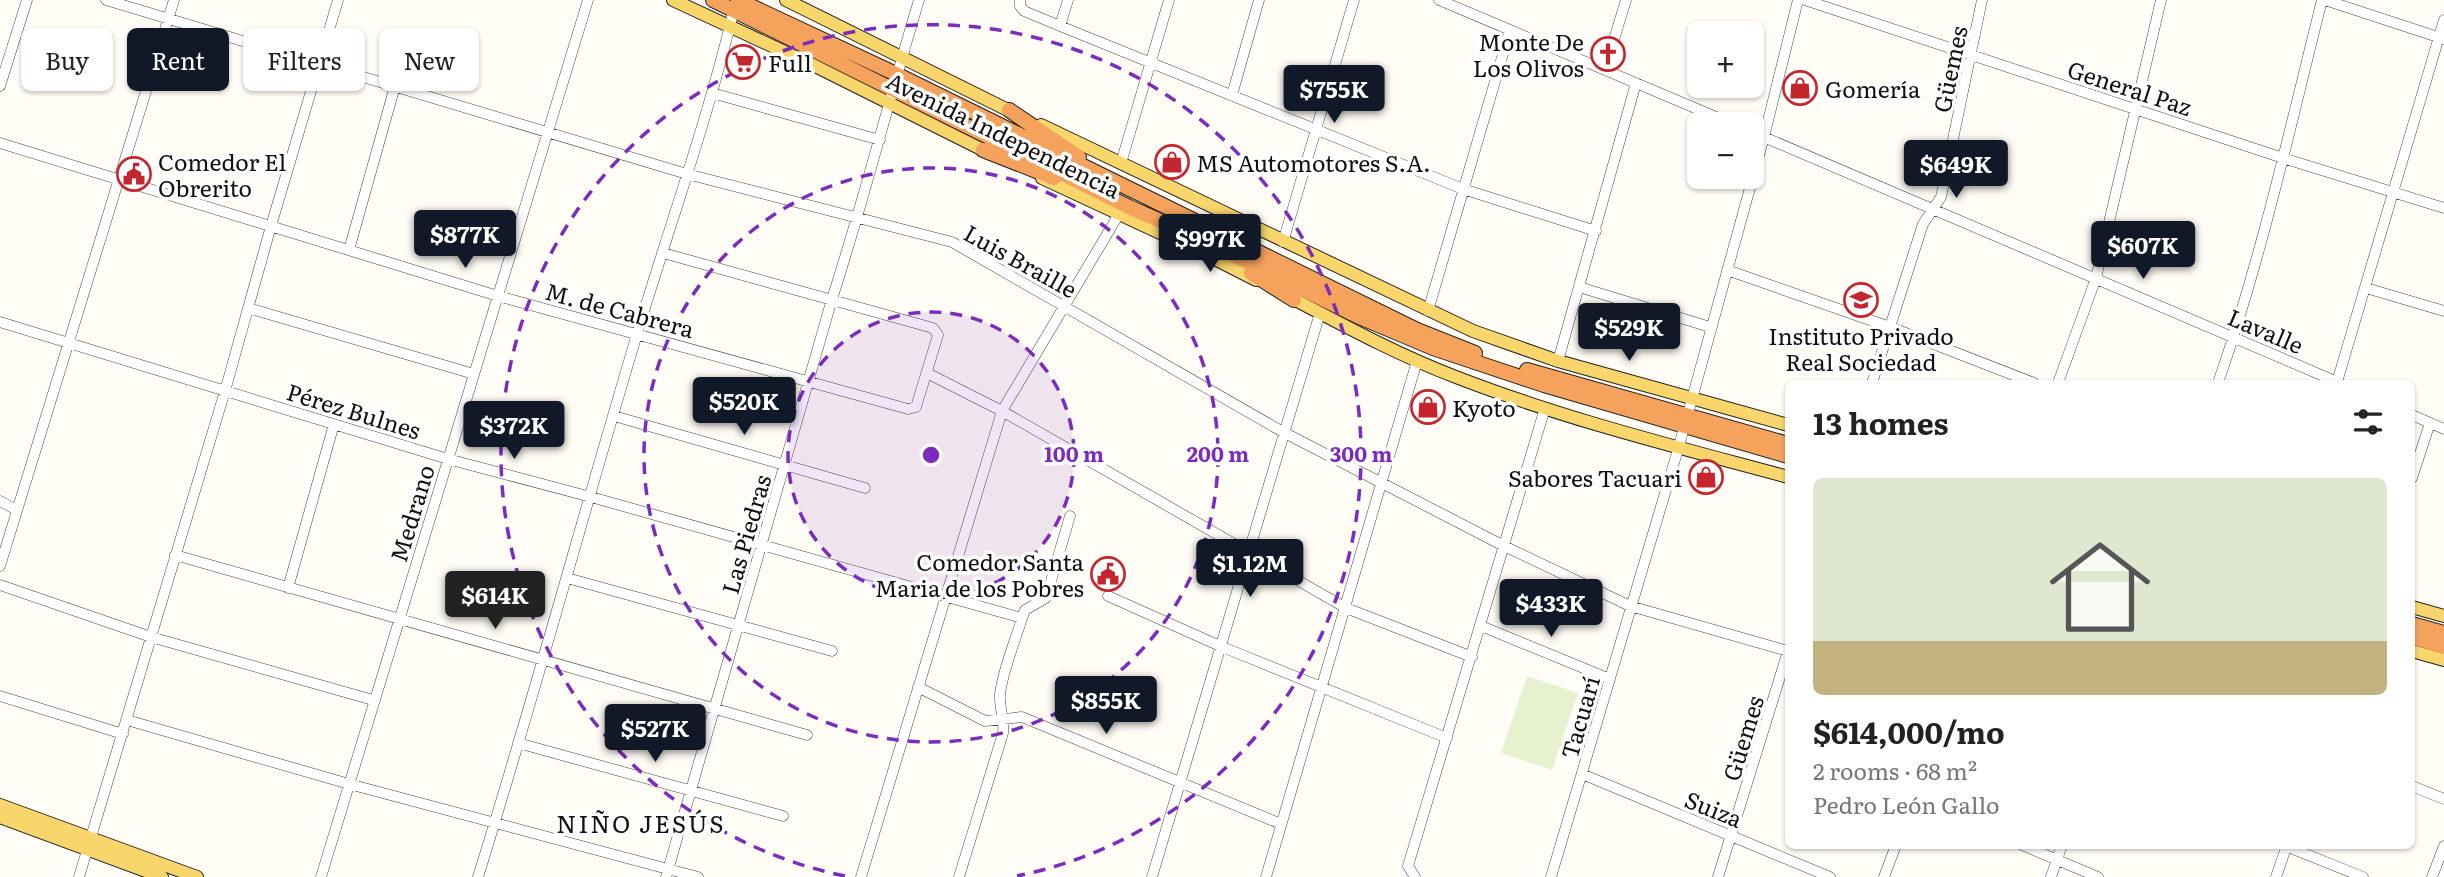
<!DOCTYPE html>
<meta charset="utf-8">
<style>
body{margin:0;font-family:Literata,serif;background:#f6f6f6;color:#222;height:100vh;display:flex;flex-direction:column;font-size:26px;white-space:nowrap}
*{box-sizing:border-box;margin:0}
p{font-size:23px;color:#767676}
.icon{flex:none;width:38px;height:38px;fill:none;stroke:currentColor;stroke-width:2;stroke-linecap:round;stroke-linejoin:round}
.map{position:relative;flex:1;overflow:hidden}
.panel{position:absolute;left:1785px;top:380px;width:630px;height:469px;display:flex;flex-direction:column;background:#fff;border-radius:10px;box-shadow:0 2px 5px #0004}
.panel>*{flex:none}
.hud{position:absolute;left:21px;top:28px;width:665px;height:63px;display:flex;gap:14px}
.buttons{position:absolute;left:1687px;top:21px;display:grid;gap:14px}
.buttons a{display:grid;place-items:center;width:77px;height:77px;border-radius:10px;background:#fff;box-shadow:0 2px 5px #0004;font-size:35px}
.price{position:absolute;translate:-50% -60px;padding:0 16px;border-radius:7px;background:#111827;color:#fff;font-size:23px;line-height:46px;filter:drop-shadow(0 2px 4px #0008)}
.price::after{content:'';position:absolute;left:50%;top:42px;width:21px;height:16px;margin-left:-10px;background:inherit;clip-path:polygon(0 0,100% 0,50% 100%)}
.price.on{background:#222;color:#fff}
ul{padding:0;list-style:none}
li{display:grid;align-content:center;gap:14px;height:371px;padding:0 28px}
li span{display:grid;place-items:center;height:217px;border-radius:10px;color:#555}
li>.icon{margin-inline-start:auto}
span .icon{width:126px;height:126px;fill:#fffc;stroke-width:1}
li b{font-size:30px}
h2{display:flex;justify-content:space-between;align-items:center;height:84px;padding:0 28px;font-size:30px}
.pill{padding:0 24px;border-radius:10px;background:#fff;box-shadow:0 2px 5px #0004;font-size:24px;line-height:63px}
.pill.on{background:#111827;color:#fff}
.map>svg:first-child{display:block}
</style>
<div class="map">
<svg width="2444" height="877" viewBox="0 0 2444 877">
<rect width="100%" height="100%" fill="#fffdf5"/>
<path fill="#e6f2cf" d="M1527,676L1578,693L1552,770L1501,753Z"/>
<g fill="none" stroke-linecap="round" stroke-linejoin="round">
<g stroke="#444" stroke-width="11">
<path id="minor" d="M106,0L687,174L952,242L1283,432L1504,546L1630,606L1788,651
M1020,0V6L1024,11L1060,26L1463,189L1596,231
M1439,0L1733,124
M1805,0L2283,158L2444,208
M2325,0L2444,39
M1060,26L1068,0
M1605,69L1626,0
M0,86L27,0
M712,93L880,140
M1232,95L1259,0
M1752,132L2340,383
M0,143L498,296L908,409L916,407L938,335L933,328L663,253
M1121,163L1169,0
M1283,242L1354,0
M349,250L395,86
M1727,270L1890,327L2034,383
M1579,287L1710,327
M2366,288L2444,311
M248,308L474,374
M1428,311L1510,30
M0,322L448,459L591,497L1022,618
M1558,361L1636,83
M927,373L1002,411L1346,608L1472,657
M2337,382L2444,20
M1872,383L1923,224L1941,197L1982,0
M2058,383L2096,278L2161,0
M2218,383C2261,259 2290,128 2322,0
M2412,415L2444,429
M614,416L865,488
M2412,478L2430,423
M0,501L17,510
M175,555L807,735
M0,566L174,0
M567,578L832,651
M0,585L151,637L373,700
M288,588L334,424
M1108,596L1220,646L1447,738
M1481,626L1610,679
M918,687L985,721L1022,717L1281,824
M0,696L123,734
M127,720L349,784L698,877
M518,743L783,816
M1582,774L1830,877
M2412,786L2444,799
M2022,845L2098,877
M2283,845L2363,877
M79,877L225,391L271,226L338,0
M321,877L588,0
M478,877C534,697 583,515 637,334C670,224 709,116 735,5
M666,877L832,299C864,200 889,99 919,0
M861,877L1002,411L1119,214
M959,877L1003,733C1005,720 999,708 1000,694C1003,669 1015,642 1022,618L1025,610L1046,598L1070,516
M1152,877L1320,313
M1266,877L1417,361
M1415,877L1408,866L1545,408
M1551,877L1679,446L1764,137L1798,0
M1718,877L1788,651
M1884,877L1896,845
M2051,877L2062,845
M2276,877L2287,845
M2432,877L2444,846"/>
</g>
<g stroke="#222" stroke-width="14">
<path id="major" d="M673,0L815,66L991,154
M786,0L1018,115
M1041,125L1473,331L1558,361L1788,425
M1042,178L1203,253L1256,280
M1288,296C1343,325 1398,355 1456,377C1564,419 1677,447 1788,477
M2412,607L2444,616
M2412,651L2444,660
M0,805L197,877
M0,817L162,877"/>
</g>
<g stroke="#222" stroke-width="16">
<path id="highway" d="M713,0L1129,207L1207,242L1357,316L1433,348L1544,385L1788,456
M738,0L896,74L1417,330L1475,353
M1009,110L1079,157
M983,150L1054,178
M1251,273L1294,300
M1527,370L1788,444
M2412,624L2444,633
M2412,637L2444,647"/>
</g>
<use href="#minor" stroke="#fff" stroke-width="10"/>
<use href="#major" stroke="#f9d66b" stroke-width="12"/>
<use href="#highway" stroke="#f5a25d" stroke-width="14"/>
</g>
<circle cx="931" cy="455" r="143" fill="#7b2cbf" fill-opacity=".12"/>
<g fill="none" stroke="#7b2cbf" stroke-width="3.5" stroke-dasharray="12 9">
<circle cx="931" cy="455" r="143"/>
<circle cx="931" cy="455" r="287"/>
<path d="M845 876A430 430 0 1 1 1017 876"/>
</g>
<defs>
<g id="church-ring" transform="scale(1.75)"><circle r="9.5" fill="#fff" stroke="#c4262e" stroke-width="1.5"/><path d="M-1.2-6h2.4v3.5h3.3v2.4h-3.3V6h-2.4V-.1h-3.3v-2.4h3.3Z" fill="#c4262e"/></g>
<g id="supermarket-ring" transform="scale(1.75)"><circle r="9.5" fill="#fff" stroke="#c4262e" stroke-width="1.5"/><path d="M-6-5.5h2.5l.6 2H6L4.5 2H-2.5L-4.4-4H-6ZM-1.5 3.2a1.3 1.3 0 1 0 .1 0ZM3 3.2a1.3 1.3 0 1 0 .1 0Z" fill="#c4262e"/></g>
<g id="shop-ring" transform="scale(1.75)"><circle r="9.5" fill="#fff" stroke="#c4262e" stroke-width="1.5"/><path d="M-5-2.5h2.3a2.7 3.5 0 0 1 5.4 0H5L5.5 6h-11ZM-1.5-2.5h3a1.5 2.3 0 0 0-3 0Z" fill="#c4262e"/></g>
<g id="civic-ring" transform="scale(1.75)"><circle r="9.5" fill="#fff" stroke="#c4262e" stroke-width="1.5"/><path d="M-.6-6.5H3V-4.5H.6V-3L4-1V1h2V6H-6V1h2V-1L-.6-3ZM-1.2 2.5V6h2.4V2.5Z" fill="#c4262e"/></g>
<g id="school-ring" transform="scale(1.75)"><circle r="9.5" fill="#fff" stroke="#c4262e" stroke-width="1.5"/><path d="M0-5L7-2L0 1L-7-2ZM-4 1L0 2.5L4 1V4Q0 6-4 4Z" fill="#c4262e"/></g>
</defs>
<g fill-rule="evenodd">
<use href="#church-ring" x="1608" y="54"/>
<use href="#supermarket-ring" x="743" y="62"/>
<use href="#shop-ring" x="1800" y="88"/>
<use href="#shop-ring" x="1172" y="162"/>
<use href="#civic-ring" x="134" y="174"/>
<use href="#school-ring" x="1861" y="300"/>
<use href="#shop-ring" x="1428" y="407"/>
<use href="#shop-ring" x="1706" y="477"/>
<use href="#civic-ring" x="1108" y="574"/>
</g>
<g text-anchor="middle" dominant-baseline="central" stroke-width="7" stroke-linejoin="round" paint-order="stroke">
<g font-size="23" fill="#111" stroke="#fff" text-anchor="start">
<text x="1584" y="41" text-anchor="end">Monte De<tspan x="1584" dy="26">Los Olivos</tspan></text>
<text x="768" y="62">Full</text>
<text x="1825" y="88">Gomería</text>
<text x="158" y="161">Comedor El<tspan x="158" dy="26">Obrerito</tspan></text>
<text x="1196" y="162">MS Automotores S.A.</text>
<text x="1861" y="335" text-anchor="middle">Instituto Privado<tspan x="1861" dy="26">Real Sociedad</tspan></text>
<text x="1452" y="407">Kyoto</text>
<text x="1682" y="477" text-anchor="end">Sabores Tacuari</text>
<text x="1084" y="561" text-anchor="end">Comedor Santa<tspan x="1084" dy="26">Maria de los Pobres</tspan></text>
</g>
<g font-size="23" fill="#111" stroke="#fff">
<text transform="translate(1949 69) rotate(-78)">Güemes</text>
<text transform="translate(2130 87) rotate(18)">General Paz</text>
<text transform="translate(1004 134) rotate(26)">Avenida Independencia</text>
<text transform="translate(1021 260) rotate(29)">Luis Braille</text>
<text transform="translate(620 309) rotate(15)">M. de Cabrera</text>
<text transform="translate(2266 330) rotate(23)">Lavalle</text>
<text transform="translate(354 410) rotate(17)">Pérez Bulnes</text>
<text transform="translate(411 513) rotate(-73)">Medrano</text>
<text transform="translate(745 534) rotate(-74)">Las Piedras</text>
<text transform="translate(1579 717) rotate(-74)">Tacuarí</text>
<text transform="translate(1742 738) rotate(-73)">Güemes</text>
<text transform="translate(1714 808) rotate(22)">Suiza</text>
</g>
<g font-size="24" letter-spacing="2" fill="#111" stroke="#fff">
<text x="641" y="822">NIÑO JESÚS</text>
</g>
</g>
<circle cx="931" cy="455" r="10" fill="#7b2cbf" stroke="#fff" stroke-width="3.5"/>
<g font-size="21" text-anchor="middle" font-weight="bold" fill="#7b2cbf" stroke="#fff" stroke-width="7" stroke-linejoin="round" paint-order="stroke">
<text x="1074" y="462">100 m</text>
<text x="1218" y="462">200 m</text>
<text x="1361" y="462">300 m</text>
</g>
</svg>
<div class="buttons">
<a>+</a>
<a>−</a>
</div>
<b class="price" style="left:1334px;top:125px">$755K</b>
<b class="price" style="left:1956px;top:200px">$649K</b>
<b class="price" style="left:465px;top:270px">$877K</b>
<b class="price" style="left:1210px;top:274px">$997K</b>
<b class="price" style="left:2143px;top:281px">$607K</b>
<b class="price" style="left:1629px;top:363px">$529K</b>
<b class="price" style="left:744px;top:437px">$520K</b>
<b class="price" style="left:514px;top:461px">$372K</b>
<b class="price" style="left:1250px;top:599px">$1.12M</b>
<b class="price on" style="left:495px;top:631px">$614K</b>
<b class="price" style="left:1551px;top:639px">$433K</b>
<b class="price" style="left:1106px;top:736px">$855K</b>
<b class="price" style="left:655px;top:764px">$527K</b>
<div class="hud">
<a class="pill">Buy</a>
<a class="pill on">Rent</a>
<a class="pill">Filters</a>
<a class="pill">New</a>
</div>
<section class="panel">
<h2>13 homes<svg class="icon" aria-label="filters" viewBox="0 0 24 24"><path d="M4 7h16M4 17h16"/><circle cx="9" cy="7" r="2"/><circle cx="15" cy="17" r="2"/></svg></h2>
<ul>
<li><span style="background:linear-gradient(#dfe7d0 75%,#c2b280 0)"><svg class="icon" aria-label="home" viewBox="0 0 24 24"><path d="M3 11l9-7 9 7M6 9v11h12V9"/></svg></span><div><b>$614,000/mo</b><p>2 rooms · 68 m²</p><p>Pedro León Gallo</p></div></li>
</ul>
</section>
</div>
